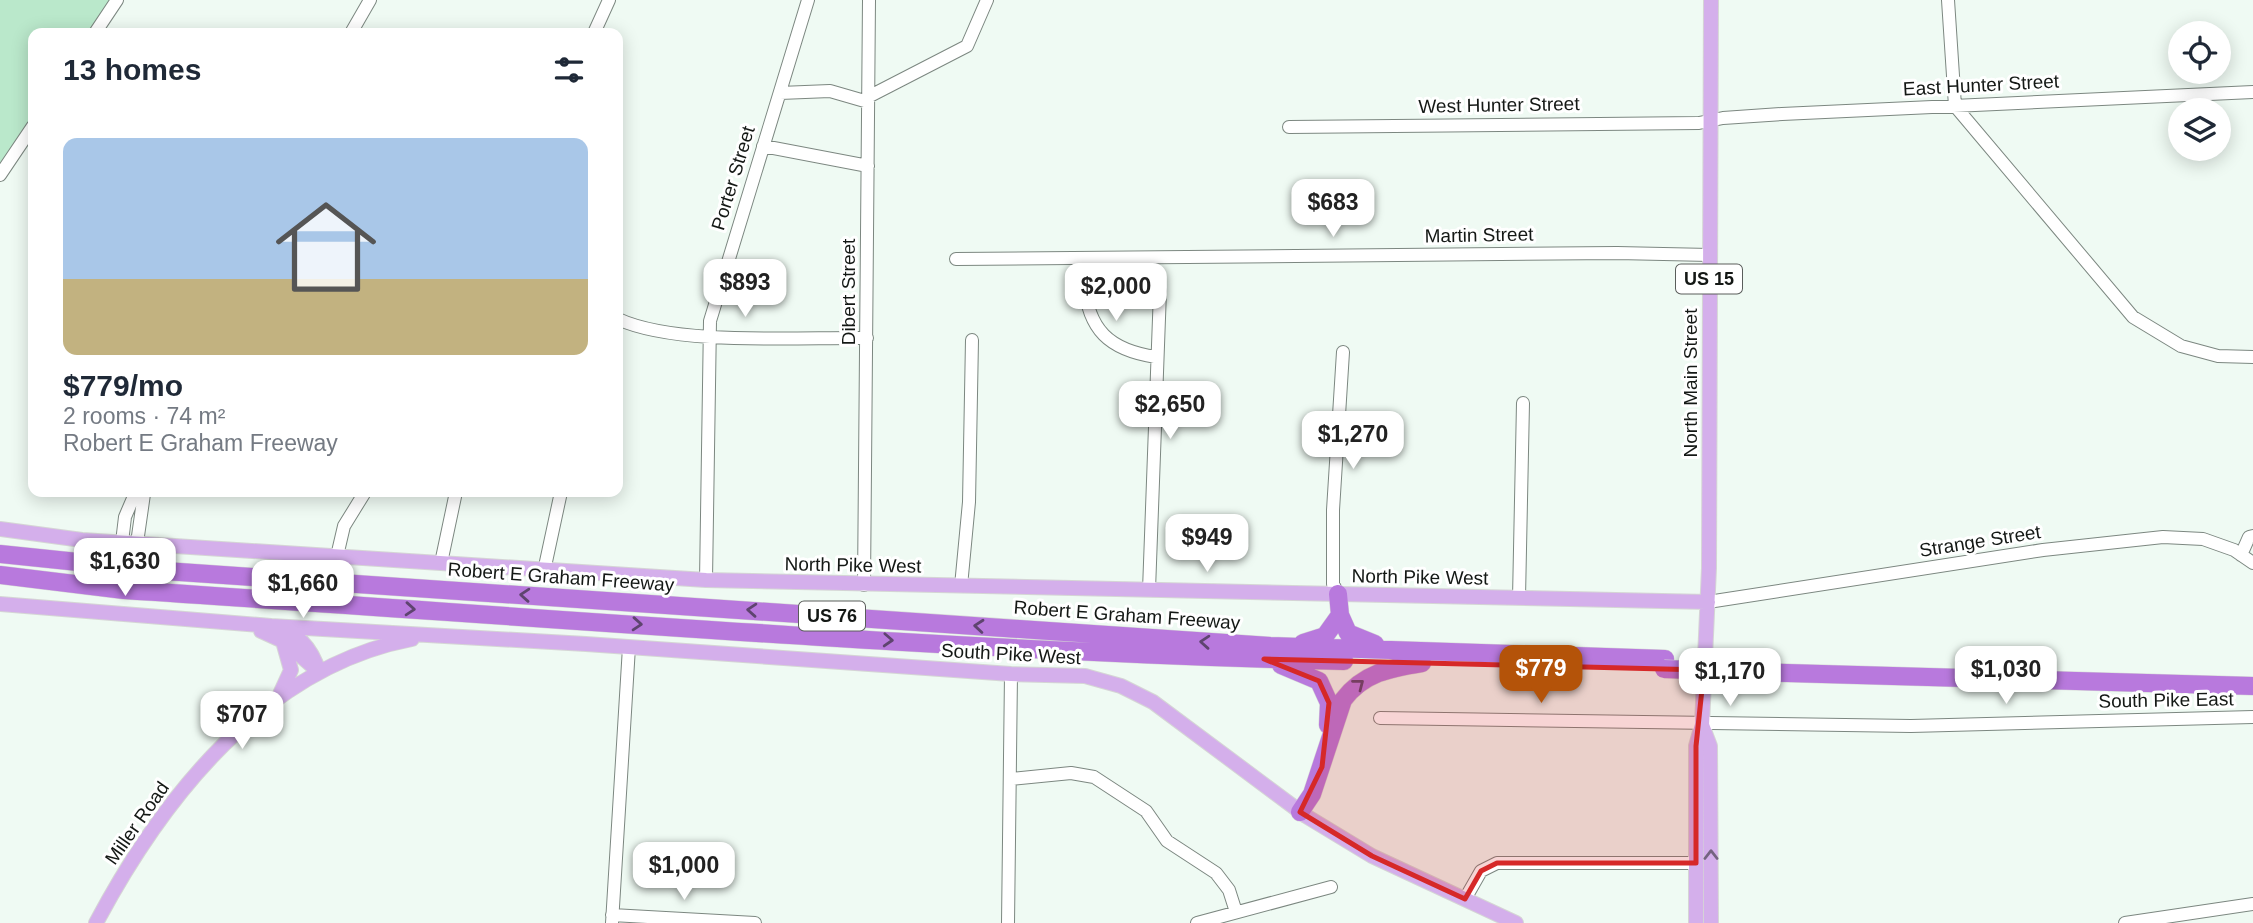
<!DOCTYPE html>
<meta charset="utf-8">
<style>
body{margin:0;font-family:Arial,sans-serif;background:#f6f6f7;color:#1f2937;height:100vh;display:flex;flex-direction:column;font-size:26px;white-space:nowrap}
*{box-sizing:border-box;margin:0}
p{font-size:23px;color:#747a83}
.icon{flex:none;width:38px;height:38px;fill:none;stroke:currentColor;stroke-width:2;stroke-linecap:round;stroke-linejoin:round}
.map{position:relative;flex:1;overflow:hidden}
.sheet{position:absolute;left:28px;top:28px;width:595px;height:469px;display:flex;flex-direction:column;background:#fff;border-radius:14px;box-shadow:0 4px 18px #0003}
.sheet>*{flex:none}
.buttons{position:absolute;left:2168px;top:21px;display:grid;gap:14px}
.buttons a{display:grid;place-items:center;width:63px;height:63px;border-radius:50%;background:#fff;box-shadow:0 4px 18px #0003;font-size:35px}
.price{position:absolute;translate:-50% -60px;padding:0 16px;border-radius:14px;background:#fff;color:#222;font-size:23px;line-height:46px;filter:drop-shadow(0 2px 4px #0008)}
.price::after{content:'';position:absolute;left:50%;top:42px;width:21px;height:16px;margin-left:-10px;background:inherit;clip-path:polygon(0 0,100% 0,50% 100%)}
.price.current{background:#b45309;color:#fff}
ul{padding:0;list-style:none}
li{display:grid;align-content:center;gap:14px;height:371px;padding:0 35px}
li span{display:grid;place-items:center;height:217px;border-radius:14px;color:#555}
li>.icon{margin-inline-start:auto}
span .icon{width:126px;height:126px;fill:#fffc;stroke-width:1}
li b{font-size:30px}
h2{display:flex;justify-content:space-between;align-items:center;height:84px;padding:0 35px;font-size:30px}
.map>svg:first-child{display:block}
</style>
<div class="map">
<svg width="2253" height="923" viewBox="0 0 2253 923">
<rect width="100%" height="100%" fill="#effaf3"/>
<path fill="#bae8cb" d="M0,0H112L90,33H33V119L0,169Z"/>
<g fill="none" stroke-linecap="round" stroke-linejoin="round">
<g stroke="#7c8780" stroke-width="14">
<path id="minor" d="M1948,0L1955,106L2133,317L2181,346L2218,356L2253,357
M95,33L117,0
M351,33L370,0
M594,33L609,0
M780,93L830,91L868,102
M868,97L967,46L987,0
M1289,127L1699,123L1723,118L1782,114L2253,92
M763,146L868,166
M0,175L33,126
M956,259L1617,253L1710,255
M1084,282C1088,330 1109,350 1156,357
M618,319C676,346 800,337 867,338
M122,542L125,517L134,496
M137,543L144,494
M2241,555L2249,537L2253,536
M337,556L344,526L365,492
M441,563L456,492
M544,571L561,492
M706,580L710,321L808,0
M864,585L869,0
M961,586L969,502L972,340
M1149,590L1160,291
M1338,594L1333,584V510L1343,352
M1519,598L1523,403
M1708,602L2043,550L2163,537L2203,539L2234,550L2253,563
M1380,718L1911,726L2253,717
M1011,779L1071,773L1094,777L1146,811L1167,841L1216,873L1229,890L1236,912
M1465,899L1481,871L1497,863H1696
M612,915L755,923
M612,923L629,647
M1008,923L1011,674
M1197,923L1331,887
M2125,923L2253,904"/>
</g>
<g stroke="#d5d5d5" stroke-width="16">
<path id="major" d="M0,529L82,540L706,580L1708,602
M0,604L271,626C298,632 311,647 319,672
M271,626L586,644L1011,674L1085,676L1121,686L1153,702L1306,816L1372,856L1516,923
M261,631L285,642L319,672
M280,694L291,670L284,645
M1702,725L1710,746L1711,923
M96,923C163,797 265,667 412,639
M1696,923V746L1702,725L1709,568L1711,0"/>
</g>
<g stroke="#d5d5d5" stroke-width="19">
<path id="highway" d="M0,554L165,571L1270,646L1665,659
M0,575L124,590C530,616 937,651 1344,661
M1338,594L1340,615L1348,633L1375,644
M1303,643L1325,636L1340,615
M1281,665L1319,681L1329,703L1328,725
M1749,672L2253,686
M1300,812L1312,794L1343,700C1363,673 1390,668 1422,663"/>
</g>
<use href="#minor" stroke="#fff" stroke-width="12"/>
<use href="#major" stroke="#d4afeb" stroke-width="14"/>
<use href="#highway" stroke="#b879dd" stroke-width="18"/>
<g stroke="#d5d5d5" stroke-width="19" stroke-linecap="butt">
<path id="highway-bridge" d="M1664,669L1749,672"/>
</g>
<use href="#highway-bridge" stroke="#b879dd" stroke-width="18"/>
</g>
<defs><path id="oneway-chevron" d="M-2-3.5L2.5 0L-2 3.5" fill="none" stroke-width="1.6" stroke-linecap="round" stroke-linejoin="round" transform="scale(1.75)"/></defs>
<g stroke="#5e446f">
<use href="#oneway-chevron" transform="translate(525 595) rotate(-176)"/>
<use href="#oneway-chevron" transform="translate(410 609) rotate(4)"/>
<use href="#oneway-chevron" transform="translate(752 610) rotate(-176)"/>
<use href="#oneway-chevron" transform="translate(637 624) rotate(4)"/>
<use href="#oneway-chevron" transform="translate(979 626) rotate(-175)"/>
<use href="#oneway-chevron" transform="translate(888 640) rotate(3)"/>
<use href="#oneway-chevron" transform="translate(1205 642) rotate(-176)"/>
<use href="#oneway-chevron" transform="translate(1359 684) rotate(-38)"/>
</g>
<use stroke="#746480" href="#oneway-chevron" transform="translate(1711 855) rotate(-90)"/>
<path fill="#d62828" fill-opacity="0.2" stroke="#d62828" stroke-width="5" stroke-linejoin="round" d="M1264,659L1704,670L1696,746V863H1497L1481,871L1465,899L1372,856L1300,812L1322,767L1329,703L1319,681Z"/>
<g text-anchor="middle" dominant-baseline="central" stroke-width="6" stroke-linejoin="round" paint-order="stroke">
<g fill="#fff" stroke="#5a5d5b" stroke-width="2">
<rect x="1676" y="264.5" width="66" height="29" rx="5"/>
<rect x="799" y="601.5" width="66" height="29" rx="5"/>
</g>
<g font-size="18" font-weight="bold" fill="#141815">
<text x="1709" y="279">US 15</text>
<text x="832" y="616">US 76</text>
</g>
<g font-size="19" fill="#141815" stroke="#fff">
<text transform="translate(1981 85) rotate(-3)">East Hunter Street</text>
<text transform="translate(1499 105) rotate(-1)">West Hunter Street</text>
<text transform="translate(733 178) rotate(-73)">Porter Street</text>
<text transform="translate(1479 235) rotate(-1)">Martin Street</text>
<text transform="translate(848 292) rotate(-90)">Dibert Street</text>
<text transform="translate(1690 383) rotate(-90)">North Main Street</text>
<text transform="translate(1980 541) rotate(-9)">Strange Street</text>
<text transform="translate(853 565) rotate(1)">North Pike West</text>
<text transform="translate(561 577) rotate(4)">Robert E Graham Freeway</text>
<text transform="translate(1420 577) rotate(1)">North Pike West</text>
<text transform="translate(1127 615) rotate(4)">Robert E Graham Freeway</text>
<text transform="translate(1011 654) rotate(3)">South Pike West</text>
<text transform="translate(2166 700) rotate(-1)">South Pike East</text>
<text transform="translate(137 823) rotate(-55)">Miller Road</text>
</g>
</g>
</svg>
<div class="buttons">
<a><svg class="icon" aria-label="locate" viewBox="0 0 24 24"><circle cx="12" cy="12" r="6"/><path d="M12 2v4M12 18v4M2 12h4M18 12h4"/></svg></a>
<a><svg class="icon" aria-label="layers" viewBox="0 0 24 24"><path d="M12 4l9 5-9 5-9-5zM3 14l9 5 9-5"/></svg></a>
</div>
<b class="price" style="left:1333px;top:239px">$683</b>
<b class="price" style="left:745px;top:319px">$893</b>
<b class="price" style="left:1116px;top:323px">$2,000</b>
<b class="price" style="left:1170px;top:441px">$2,650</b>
<b class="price" style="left:1353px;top:471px">$1,270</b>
<b class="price" style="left:1207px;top:574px">$949</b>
<b class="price" style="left:125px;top:598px">$1,630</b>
<b class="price" style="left:303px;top:620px">$1,660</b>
<b class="price current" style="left:1541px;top:705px">$779</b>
<b class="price" style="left:2006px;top:706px">$1,030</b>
<b class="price" style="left:1730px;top:708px">$1,170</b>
<b class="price" style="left:242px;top:751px">$707</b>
<b class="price" style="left:684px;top:902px">$1,000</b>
<section class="sheet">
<h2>13 homes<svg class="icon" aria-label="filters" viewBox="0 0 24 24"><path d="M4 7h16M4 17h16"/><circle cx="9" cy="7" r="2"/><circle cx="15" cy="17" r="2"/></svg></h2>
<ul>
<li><span style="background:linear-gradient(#a9c7e8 65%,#c2b280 0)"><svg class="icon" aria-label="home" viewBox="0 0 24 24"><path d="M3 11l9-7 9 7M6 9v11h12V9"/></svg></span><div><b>$779/mo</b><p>2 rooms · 74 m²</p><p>Robert E Graham Freeway</p></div></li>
</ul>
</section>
</div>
